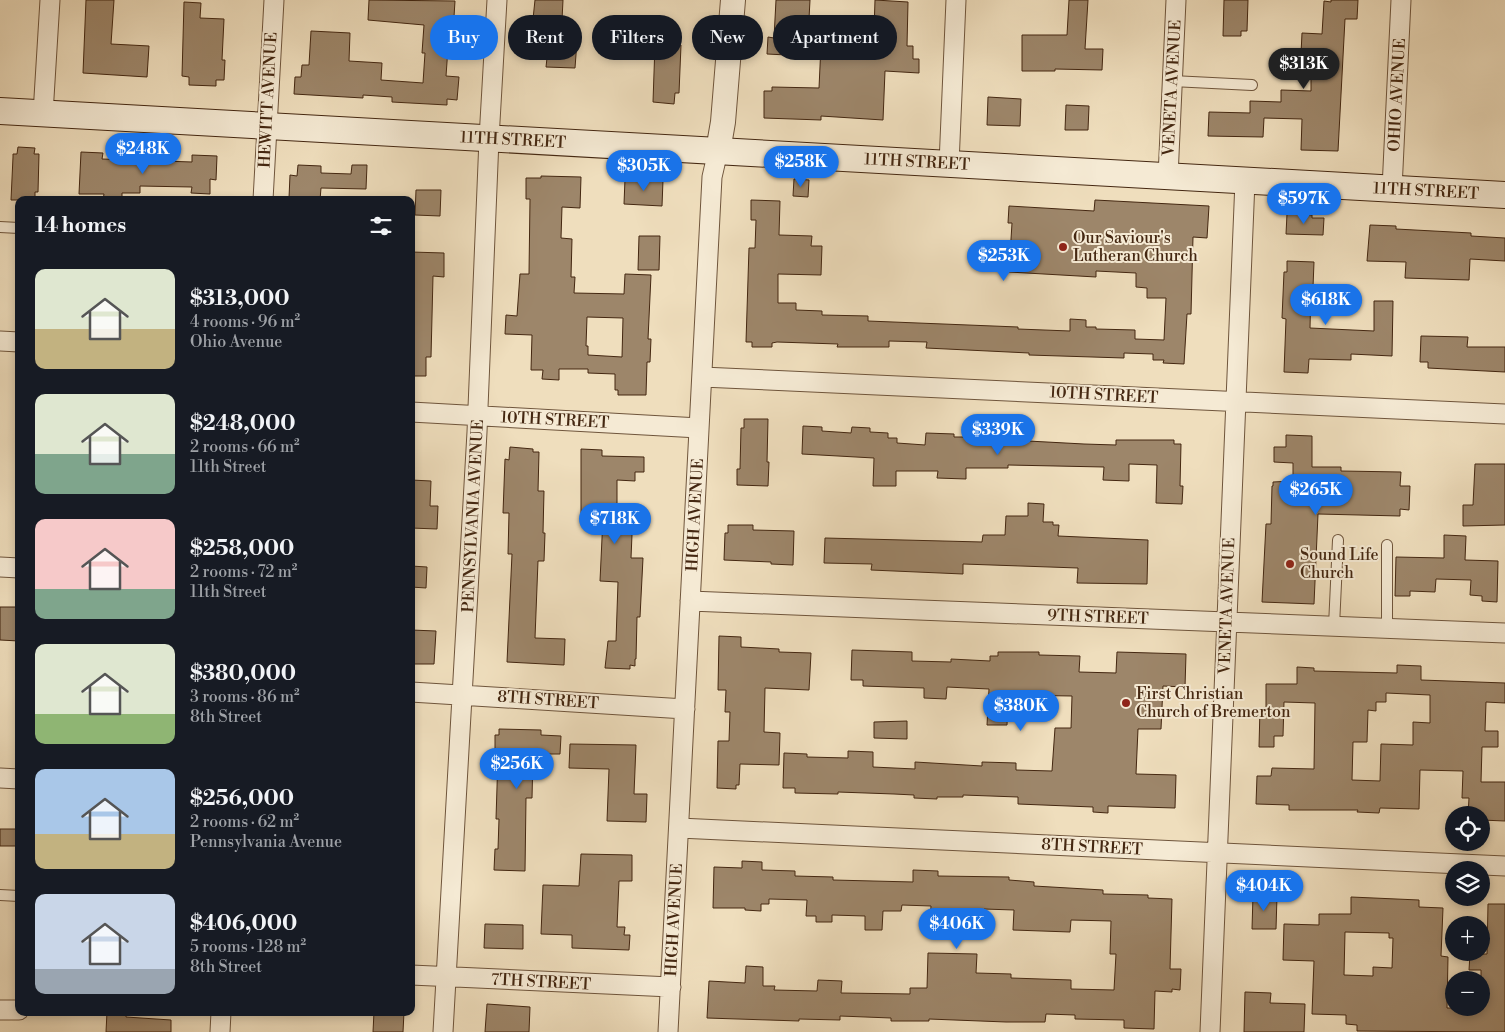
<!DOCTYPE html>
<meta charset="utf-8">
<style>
body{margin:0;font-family:"Libre Bodoni",serif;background:#20242c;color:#f1f3f6;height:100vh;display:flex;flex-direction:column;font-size:19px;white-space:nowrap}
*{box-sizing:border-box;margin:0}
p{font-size:16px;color:#9ea1a6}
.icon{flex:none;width:28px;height:28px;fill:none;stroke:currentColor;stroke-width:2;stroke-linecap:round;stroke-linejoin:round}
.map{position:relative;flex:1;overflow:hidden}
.sheet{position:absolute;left:15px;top:196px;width:400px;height:820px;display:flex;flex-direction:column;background:#171b24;border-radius:10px;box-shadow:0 2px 8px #0003}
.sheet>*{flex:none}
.guide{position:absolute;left:430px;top:15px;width:475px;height:45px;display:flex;gap:10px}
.controls{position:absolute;left:1445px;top:806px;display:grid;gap:10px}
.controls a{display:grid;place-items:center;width:45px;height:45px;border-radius:50%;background:#171b24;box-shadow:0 2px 8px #0003;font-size:25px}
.price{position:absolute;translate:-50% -42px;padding:0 11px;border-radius:18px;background:#1a73e8;color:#fff;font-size:16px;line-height:32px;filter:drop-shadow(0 1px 2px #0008)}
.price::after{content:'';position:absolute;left:50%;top:30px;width:15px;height:11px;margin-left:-8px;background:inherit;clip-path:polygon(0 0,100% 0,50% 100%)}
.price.current{background:#222;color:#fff}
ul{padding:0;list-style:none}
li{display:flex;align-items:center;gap:15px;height:125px;padding:0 20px}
li span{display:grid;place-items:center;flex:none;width:140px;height:100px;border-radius:10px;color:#555}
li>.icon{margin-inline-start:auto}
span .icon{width:60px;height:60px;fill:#fffc;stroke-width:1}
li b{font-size:21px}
h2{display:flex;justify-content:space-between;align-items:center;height:60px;padding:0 20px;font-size:21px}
.tag{padding:0 18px;border-radius:22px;background:#171b24;box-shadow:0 2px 8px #0003;font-size:18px;line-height:45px}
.tag.current{background:#1a73e8;color:#fff}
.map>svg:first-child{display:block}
</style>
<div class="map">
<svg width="1505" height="1032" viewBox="0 0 1505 1032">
<rect width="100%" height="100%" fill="#efdebd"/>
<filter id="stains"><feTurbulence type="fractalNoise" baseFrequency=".004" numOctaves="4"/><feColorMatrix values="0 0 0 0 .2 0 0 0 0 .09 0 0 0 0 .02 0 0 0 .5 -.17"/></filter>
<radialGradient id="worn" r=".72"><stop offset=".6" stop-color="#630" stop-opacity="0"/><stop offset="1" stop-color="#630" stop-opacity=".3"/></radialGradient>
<path fill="#9d866a" stroke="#442711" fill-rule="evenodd" d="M86,0H114L111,44L149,46L147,77L83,73Z
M369,0L455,1L452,48H448L446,76L459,77L457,100L447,99V105L392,102V97L363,95V98L294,94L295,77H301L302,65H309L311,31L350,33L349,61L382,63L381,80L423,83L425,53H422L424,25L368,20Z
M535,0H563L561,40L577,41L575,68L546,67L547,58L524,57L526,38H531Z
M776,0H810L807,56L767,54L768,37L774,38Z
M875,0L908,2L907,46H913V59H919V73L885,71L883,120L821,116V120L764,118V91H772V87L819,88L821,45H839V29L874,31Z
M1069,0H1088L1085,49H1103L1102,70L1055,69V71H1022V35H1067Z
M1224,0H1248L1247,31H1241V36H1223Z
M1331,0H1358L1357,19H1345L1338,151L1301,150L1302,119L1264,118L1263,137L1208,136L1209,112L1250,113V101L1281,102V90L1311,91V54H1301L1302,33L1322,34L1324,1L1331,2Z
M184,2L201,3L200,18L224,19L222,60H225L224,80H216V86L189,85V77L182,76Z
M655,44L681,45L679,93H675L674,104L653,102Z
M988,97L1021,99L1020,126L987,125Z
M1066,105L1089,106L1088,130H1065Z
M18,147L35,148L34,154H39L38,192H35V200H11L13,157V154H17Z
M81,152L103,153L102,159L192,162V155L217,156L216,180L210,179V194L191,193L192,187L140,186V193H122V200H103L104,194H79Z
M298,165L321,166V173L351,174L352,165H367L366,189L321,188L320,200L289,198L290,175L297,176Z
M541,176L581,177L580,208L562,207L561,238L572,239L571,277H575L574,293L624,294L625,274L651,275L648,339H651L650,362H647L646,395H618V390H615V374L588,373V369H559V380L542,379L543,370H531L532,335L505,334L506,315L517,316L520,274H529L530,199H526V178H541ZM587,317L623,318L622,357L588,355V346H586Z
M625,179L663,180L662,206L624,204Z
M794,179L809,180L808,197L793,196Z
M416,190H441L440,216L415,215Z
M751,200L780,201L779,235L812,236L811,246H822L821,275L778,274V303H796V310L822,311V315L868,316V321L1018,327V329L1070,331V319L1086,320V327H1096V329L1135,330V339L1164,340L1166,298H1147V288L1136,287V273L1096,271V277L1009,272L1012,223H1008L1009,206L1094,211L1095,200L1209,206L1207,238L1193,237L1191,314H1187L1184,364L1163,363L1164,360H1153V354L1124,353V358L1029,355V353L926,348L927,342L889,341V347H837L838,344L777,342L772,343V347H752V342H746L749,248H755L756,220H751Z
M1287,214L1312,215V218H1324L1323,235L1286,234Z
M1370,225L1396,226V229L1471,233V236L1505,238V261L1470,259L1469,280L1405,278L1406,262L1367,261Z
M639,236H660L659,270H638Z
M411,252L444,253V277L433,276L431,357H426V376H411Z
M1287,261L1314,262L1313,287H1311L1310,328L1374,331V301H1393L1392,356L1351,354V360L1309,359L1308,373L1284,372L1286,319L1282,318L1284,272H1287Z
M1421,336L1468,337L1467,347H1505V372L1428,368V362H1420Z
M744,419H768L767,462H769L768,486L737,485V469H740L741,428H744Z
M803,426L822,427V431L851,433L852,427L870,428V432L888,433V438H897V443L925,445L926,433L954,434V437H984V434L1007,435V439L1009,440L1084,444L1116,445V440H1174V444H1181L1180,486H1183L1182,504L1156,503L1157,465L1129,464V481L1103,480L1104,467L1008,465V468H966V479L937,478L938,471H896V486H873L874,458L802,454Z
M1286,435L1312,436V467H1341V471L1401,472L1400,486H1410L1409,510L1400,509V516L1318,514L1314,604L1262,602L1266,524H1271L1272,486H1273V482L1293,481V463L1274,462V447H1286Z
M510,447L533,449V452H539L538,491H544L543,533H545L544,561H538L535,638L565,639L564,665L507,662L512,554H508L509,513H503L505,459L509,460Z
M581,449L602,450V456L644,457V472H635V481L617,480V510L633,511L631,558H643L640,617H637L636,659H635V666L630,665V669L605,668L608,641H616L618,582L600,581L603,517L581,516Z
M1475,464H1505V525L1463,526V505H1473Z
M411,480L431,481L430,506H438L437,529L411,528Z
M1028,503L1044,504L1043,522H1053V525H1059L1058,536L1148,540L1147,584L1077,583L1078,568L963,564V574L871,570L872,564L824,563L825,538L982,542L983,535H1005L1006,516H1028Z
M728,525H753V530L794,531L793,565L771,564V562L724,560L725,533H728Z
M1444,535L1466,536L1465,560L1498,561L1497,602L1482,601V596L1470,595L1471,580L1436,579L1435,592L1410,591V596H1395L1396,557L1444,558Z
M411,566L427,567L426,588L411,587Z
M0,607H19V641L0,640Z
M411,630L436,631L434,664H411Z
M719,636L741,637V647L779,649V652L811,653L809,690L765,688L764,732L780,733L779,765L740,764L739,785H736V789L717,788L718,741H729L730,712H725L726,690H718Z
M852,650L912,652V661L951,662V659L990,661V656H998V652H1039V655L1080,656L1079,672L1116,673L1117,652L1186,654L1185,687L1163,686L1161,729H1138L1136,774L1176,775L1175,808L1108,806V813L1093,812V807L1018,804V797L963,795V797H937V799L914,798V795L894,794L838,792V794L795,793V788H783L784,753L807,754V757L848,758V751L873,752V767L915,769V762L982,766V762L1016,763V770L1052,771L1055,728H1071L1072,696L1008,695L1007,725H987L989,689L947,687L946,699L924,698V688L863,686V680H851Z
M1397,665L1421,666V680L1505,683V703L1486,702L1485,731H1498V747H1482L1481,782H1505V821L1481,820V815H1468L1469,798H1462L1463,771L1420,770L1419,809L1380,808L1379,813L1357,812L1358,810H1289V805L1256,804L1257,776H1271L1272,768L1314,769L1315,703L1284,702L1283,736H1274V747H1259L1260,708H1266V684H1297V667L1314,668V671L1397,673ZM1386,693L1430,695V723L1413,722V745L1381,744L1380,781L1352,780L1353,742H1367L1368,710L1376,711V702H1386Z
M907,721V739L874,738V722Z
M499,729L541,730V735L561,736L560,754H540V757H533L532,798H526L525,871L494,870L495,849H498L499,819H496L498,756H495V735H499Z
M570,744L636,745L634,794H647L646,822L607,821L609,769L569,768Z
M0,829H19V846H0Z
M581,854L632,855V881H619L617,927H625L624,935H630L629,950L572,948V935L541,934L543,885L579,886Z
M742,861L762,862V870L795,871V876L833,877V880L913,882V870L938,871V876L1009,877V880L1034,882V886L1103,890V894L1148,895V898L1172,899L1170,969H1181L1180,990L1172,989V992L1155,991L1154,1029L1124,1028V1020L1075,1019V1015L1046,1014L1045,1022H1006L929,1019V1021H891V1018L840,1016V1020L799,1019V1021L707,1018L709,981L745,983L746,966L763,967V986H775L774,990L817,991L818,980L842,981L841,993L910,994V988H927L928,953L977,954L976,973L1011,974V978L1071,980V989L1114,990L1116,954H1110L1111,921L1071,920L1070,932L1013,930L1014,910L984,909V921H976L975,926L930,925L931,906L902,905L901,911H883L882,930H865V916L832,915V922H816V916H806L807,900L769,899V904H761V911L745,910V908H713L714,867L742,868Z
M1253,895L1277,896L1276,929H1252Z
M1351,897L1419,900V907L1443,908L1441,956L1448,957L1447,1008H1481V970H1469L1470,954H1487L1488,904H1505V1032L1357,1031V1025L1346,1024V1015L1312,1014L1314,961L1283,960L1284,924L1319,925V914H1351ZM1345,932L1389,933V938H1393L1392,968L1373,967V976L1344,975Z
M485,924L523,925V949L484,948Z
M1245,992L1271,993L1270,1003L1305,1004L1304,1032H1244Z
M487,1004L530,1007L529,1032H485Z
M107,1012H126V1017L171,1020V1032H106Z
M374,1012H404L403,1032H373Z"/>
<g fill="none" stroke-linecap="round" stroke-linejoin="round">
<g stroke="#6f553c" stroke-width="12">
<path id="service" d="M1172,81L1252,85
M0,227L19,228
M1334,626L1338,540
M1387,628V545
M0,895L19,896"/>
</g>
<g stroke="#6f553c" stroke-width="21">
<path id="minor" d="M43,114L50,0
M949,164L956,0
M1168,177L1176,0
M1392,189L1401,0
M263,200L274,0
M0,341L19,342
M702,377L1505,414
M411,412L699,428
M0,567L19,568
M690,601L1505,633
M411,692L685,709
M0,778L19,779
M679,828L1505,866
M411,975L671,987
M0,1010H19
M220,1032L221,1012
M443,1032L477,432L489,139L497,0
M668,1032L712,177L718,151
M1210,1032L1245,181"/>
</g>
<g stroke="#6f553c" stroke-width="26">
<path id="tertiary" d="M718,151L723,122L733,0"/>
</g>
<g stroke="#442711" stroke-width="28">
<path id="secondary" d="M0,111L1505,195"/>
</g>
<use href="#service" stroke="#f5ead4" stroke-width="10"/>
<use href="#minor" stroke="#f5ead4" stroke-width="19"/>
<use href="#tertiary" stroke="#f5ead4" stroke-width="24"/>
<use href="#secondary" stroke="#f5ead4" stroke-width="26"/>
</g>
<g fill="#8f2418" stroke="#f5ead4" stroke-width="2">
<circle cx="1063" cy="247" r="5"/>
<circle cx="1290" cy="564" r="5"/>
<circle cx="1126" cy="703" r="5"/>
</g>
<g text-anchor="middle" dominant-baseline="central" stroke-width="4" stroke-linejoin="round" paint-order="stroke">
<g font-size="16" fill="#442711" stroke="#f5ead4">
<text transform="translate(1172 88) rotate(-87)">VENETA AVENUE</text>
<text transform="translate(1397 95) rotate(-87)">OHIO AVENUE</text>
<text transform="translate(268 100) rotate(-87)">HEWITT AVENUE</text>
<text transform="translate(513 140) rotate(3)">11TH STREET</text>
<text transform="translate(917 162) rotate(3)">11TH STREET</text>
<text transform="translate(1426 191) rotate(3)">11TH STREET</text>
<text transform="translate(1104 395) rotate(3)">10TH STREET</text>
<text transform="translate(555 420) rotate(3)">10TH STREET</text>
<text transform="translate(695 515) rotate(-87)">HIGH AVENUE</text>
<text transform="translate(473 516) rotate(-87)">PENNSYLVANIA AVENUE</text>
<text transform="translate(1227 606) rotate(-88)">VENETA AVENUE</text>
<text transform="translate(1098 617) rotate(2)">9TH STREET</text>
<text transform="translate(548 700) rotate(4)">8TH STREET</text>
<text transform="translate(1092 847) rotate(3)">8TH STREET</text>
<text transform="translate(674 920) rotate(-87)">HIGH AVENUE</text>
<text transform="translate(541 982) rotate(3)">7TH STREET</text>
</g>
<g font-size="16" fill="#442711" stroke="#f5ead4" text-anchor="start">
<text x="1073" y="238">Our Saviour's<tspan x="1073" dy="18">Lutheran Church</tspan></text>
<text x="1300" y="555">Sound Life<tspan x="1300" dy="18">Church</tspan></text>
<text x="1136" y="694">First Christian<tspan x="1136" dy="18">Church of Bremerton</tspan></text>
</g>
</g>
<rect width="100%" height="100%" filter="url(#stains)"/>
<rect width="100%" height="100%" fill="url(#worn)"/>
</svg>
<div class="controls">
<a><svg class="icon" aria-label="locate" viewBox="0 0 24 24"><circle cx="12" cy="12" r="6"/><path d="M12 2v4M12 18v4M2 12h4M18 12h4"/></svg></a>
<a><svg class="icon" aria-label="layers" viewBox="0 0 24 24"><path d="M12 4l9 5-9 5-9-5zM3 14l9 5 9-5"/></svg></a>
<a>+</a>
<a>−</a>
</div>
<b class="price current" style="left:1304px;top:90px">$313K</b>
<b class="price" style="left:143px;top:175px">$248K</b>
<b class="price" style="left:801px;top:188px">$258K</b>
<b class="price" style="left:644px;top:192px">$305K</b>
<b class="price" style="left:1304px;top:225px">$597K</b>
<b class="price" style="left:1004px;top:282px">$253K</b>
<b class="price" style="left:1326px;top:326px">$618K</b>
<b class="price" style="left:998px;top:456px">$339K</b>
<b class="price" style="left:1316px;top:516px">$265K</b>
<b class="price" style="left:615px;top:545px">$718K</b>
<b class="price" style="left:1021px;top:732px">$380K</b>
<b class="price" style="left:517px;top:790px">$256K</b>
<b class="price" style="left:1264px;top:912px">$404K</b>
<b class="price" style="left:957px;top:950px">$406K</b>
<div class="guide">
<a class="tag current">Buy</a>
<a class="tag">Rent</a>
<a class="tag">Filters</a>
<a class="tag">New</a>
<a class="tag">Apartment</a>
</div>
<section class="sheet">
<h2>14 homes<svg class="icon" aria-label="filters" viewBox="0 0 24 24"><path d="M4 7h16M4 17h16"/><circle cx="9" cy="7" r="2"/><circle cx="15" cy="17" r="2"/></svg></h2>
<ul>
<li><span style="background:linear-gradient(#dfe7d0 60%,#c2b280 0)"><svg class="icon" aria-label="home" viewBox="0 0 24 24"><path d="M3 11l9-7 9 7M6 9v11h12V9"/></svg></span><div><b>$313,000</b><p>4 rooms · 96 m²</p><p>Ohio Avenue</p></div></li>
<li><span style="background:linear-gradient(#dfe7d0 60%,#7fa58c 0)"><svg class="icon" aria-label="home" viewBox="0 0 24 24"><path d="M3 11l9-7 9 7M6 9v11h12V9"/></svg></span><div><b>$248,000</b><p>2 rooms · 66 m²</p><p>11th Street</p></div></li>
<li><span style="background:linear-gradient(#f6c9c9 70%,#7fa58c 0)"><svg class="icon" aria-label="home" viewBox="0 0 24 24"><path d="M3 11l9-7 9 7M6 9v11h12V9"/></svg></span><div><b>$258,000</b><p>2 rooms · 72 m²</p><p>11th Street</p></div></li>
<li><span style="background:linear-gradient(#dfe7d0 70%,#8fb573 0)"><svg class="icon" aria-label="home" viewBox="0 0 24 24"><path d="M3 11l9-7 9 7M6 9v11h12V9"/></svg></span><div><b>$380,000</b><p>3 rooms · 86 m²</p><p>8th Street</p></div></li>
<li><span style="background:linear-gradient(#a9c7e8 65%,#c2b280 0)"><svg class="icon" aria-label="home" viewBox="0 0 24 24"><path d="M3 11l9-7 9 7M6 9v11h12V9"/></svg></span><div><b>$256,000</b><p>2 rooms · 62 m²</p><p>Pennsylvania Avenue</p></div></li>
<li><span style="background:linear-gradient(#c9d6e8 75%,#9aa5b1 0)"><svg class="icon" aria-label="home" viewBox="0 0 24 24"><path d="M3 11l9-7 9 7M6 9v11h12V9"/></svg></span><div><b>$406,000</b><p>5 rooms · 128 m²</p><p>8th Street</p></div></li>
</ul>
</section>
</div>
